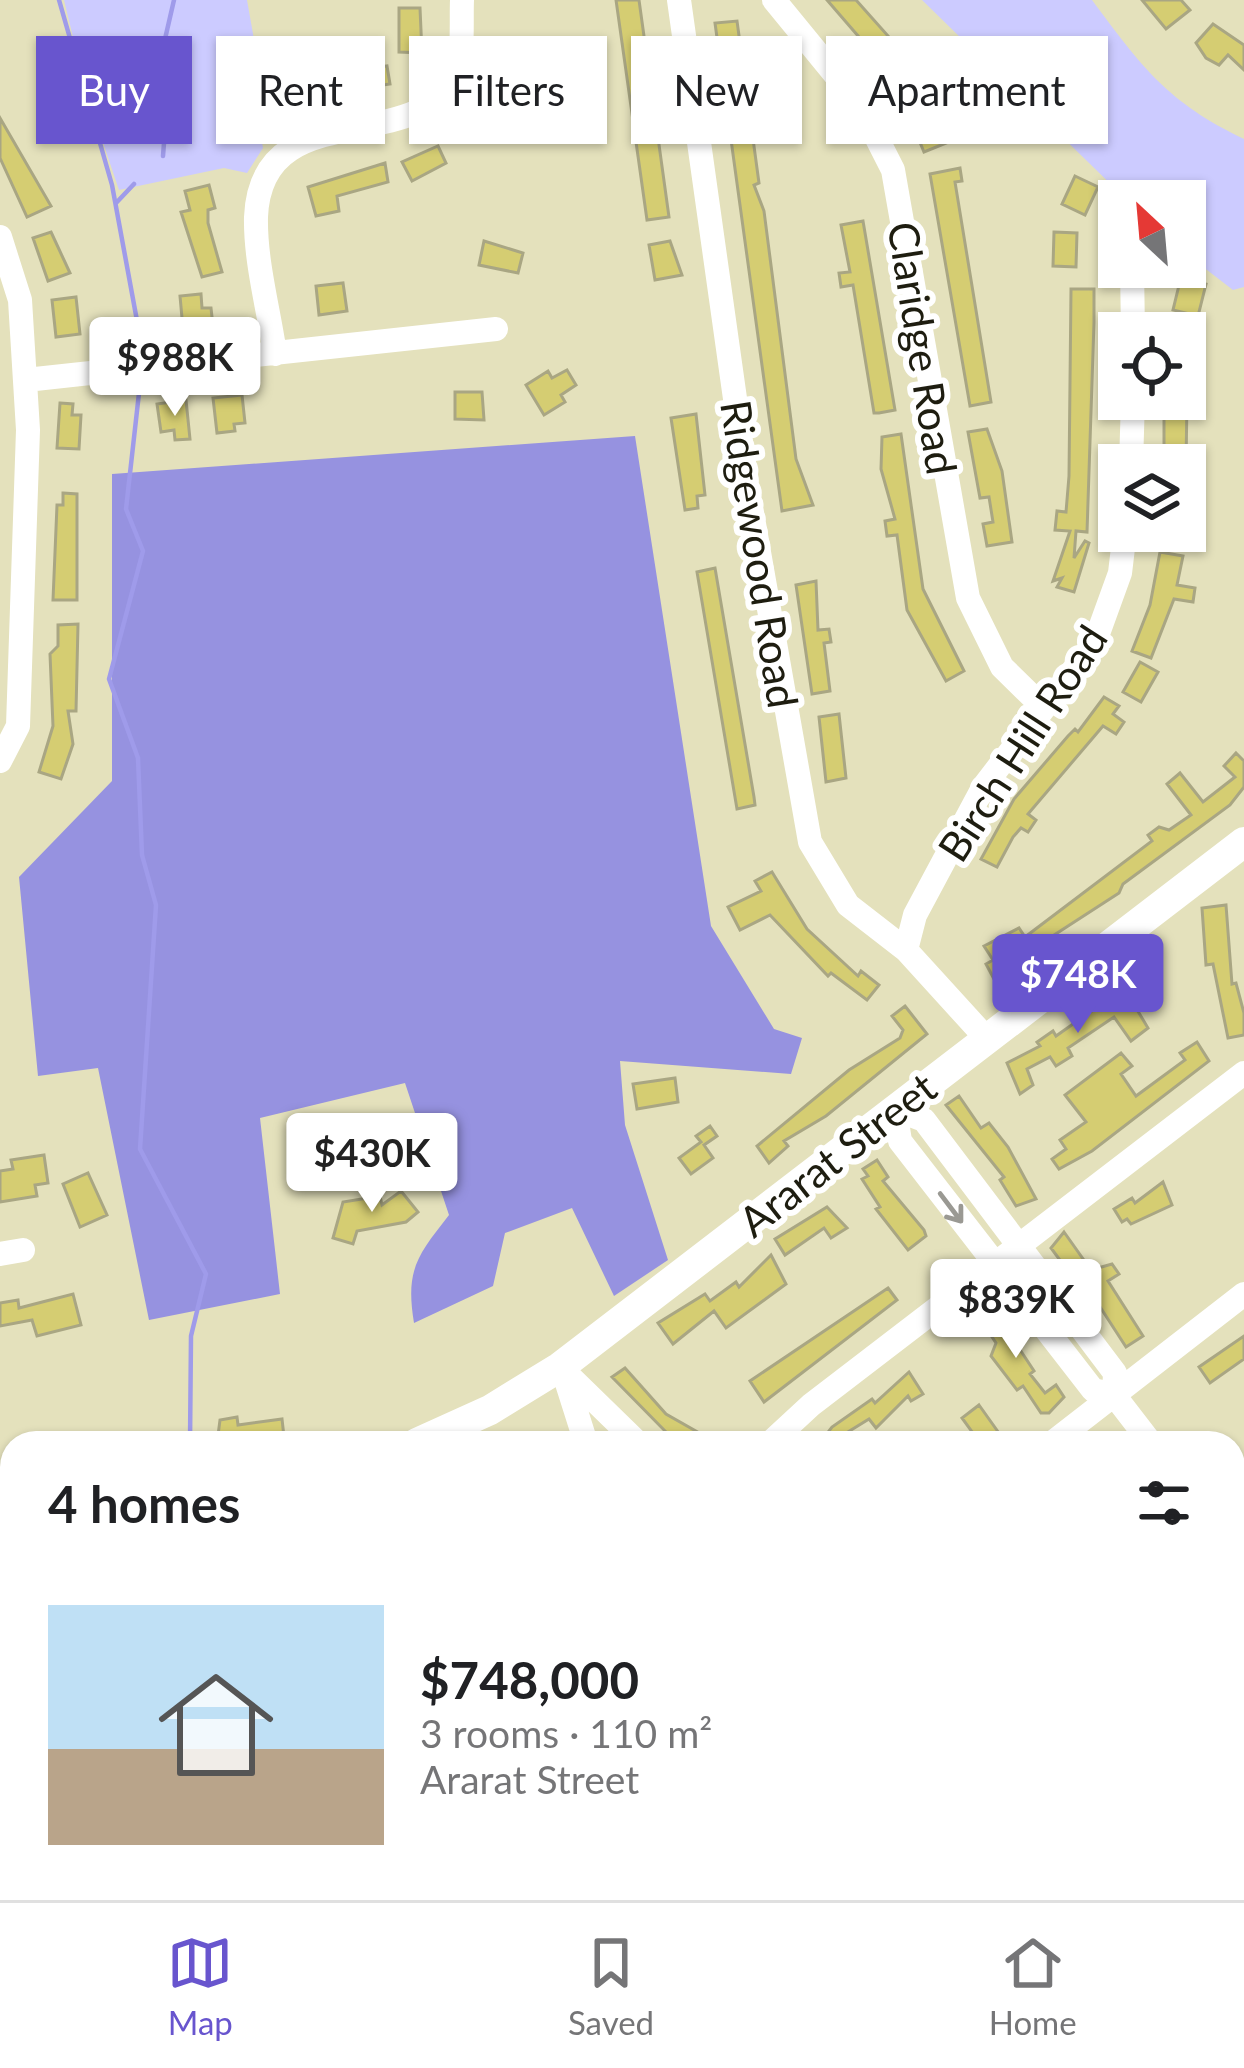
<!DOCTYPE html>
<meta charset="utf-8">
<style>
body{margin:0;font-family:Lato,sans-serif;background:#f6f6f6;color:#202124;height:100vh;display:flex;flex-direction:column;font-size:45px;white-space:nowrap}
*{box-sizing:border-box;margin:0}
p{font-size:39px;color:#757577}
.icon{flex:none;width:66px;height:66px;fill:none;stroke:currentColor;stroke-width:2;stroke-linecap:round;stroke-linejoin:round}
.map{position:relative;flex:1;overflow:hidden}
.drawer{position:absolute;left:0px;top:1431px;width:1245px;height:471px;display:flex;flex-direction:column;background:#fff;border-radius:36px 36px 0 0;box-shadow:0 3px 9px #0004}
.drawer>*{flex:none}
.banner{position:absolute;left:36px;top:36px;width:1173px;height:108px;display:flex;gap:24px}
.needle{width:78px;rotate:334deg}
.controls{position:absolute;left:1098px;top:180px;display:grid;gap:24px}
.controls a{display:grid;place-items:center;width:108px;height:108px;border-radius:0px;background:#fff;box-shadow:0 3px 9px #0004;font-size:60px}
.price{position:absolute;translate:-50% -102px;padding:0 27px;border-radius:12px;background:#fff;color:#222;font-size:39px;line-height:78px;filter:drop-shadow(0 3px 6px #0008)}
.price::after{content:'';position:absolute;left:50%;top:72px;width:36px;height:27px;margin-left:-18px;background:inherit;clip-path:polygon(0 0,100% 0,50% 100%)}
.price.on{background:#6855ce;color:#fff}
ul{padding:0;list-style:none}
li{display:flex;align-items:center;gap:36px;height:300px;padding:0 48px}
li+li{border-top:3px solid #e0e0e0}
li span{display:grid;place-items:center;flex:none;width:336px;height:240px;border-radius:0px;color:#555}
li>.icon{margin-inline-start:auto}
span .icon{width:144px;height:144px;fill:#fffc;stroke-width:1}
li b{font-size:51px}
h2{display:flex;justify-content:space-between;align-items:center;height:144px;padding:0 48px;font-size:51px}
.pill{padding:0 42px;border-radius:0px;background:#fff;box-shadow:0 3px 9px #0004;font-size:42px;line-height:108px}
.pill.on{background:#6855ce;color:#fff}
.menu{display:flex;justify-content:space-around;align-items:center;height:168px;border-top:3px solid #e0e0e0;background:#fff;font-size:33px;color:#757577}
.menu a{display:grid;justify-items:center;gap:6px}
.menu .on{color:#6855ce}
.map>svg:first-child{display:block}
</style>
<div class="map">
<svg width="1244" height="1900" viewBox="0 0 1244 1900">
<rect width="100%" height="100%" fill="#e4e1bc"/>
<path fill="#cccbff" d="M64,0H247L267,113L260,131L263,148L247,173L224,168L119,190L87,95Z
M922,0H1092C1142,67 1167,102 1244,139V287L1233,290L1185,253V201H1128Z"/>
<path fill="#9692e0" d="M635,436L711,926L774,1029L802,1038L791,1074L620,1061L625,1125L668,1260L614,1296L572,1208L505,1233L493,1286L414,1323C405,1269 418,1255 449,1215L405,1083L260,1118L280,1294L149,1320L98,1068L38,1076L19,877L112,781V474Z"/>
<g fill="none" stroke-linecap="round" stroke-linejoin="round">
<path stroke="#9f9bea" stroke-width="4.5" d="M59,0L112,185L140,337
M163,156L170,64L165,39L174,0
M117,202L134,184
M139,393L126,509L143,551L109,679L138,758L142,855L156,905L140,1149L206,1274L191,1336L190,1443"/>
</g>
<path fill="#d5cd72" stroke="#a9a683" stroke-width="3" d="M616,0H639L669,217L647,220Z
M827,0H856L889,37L872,52Z
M1142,0H1181L1190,10L1166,29Z
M399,8H420L422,53L399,52Z
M737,21L759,183L754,185L764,211L796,459L813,505L782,511L715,23Z
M1213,24L1244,45V70L1228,55L1219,65L1206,58L1196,43Z
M498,46L518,52L507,95L487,89Z
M905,60L937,126L973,111L981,129L924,152L912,123L919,120L887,71Z
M387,66L390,84L304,96L301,76Z
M0,118L51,206L27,217L0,158Z
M438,146L446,163L412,181L402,162Z
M385,163L388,182L337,196L339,211L316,216L308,187Z
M960,168L962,181L955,182L991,402L970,406L930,174Z
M1075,176L1098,187L1085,215L1062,204Z
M209,185L215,208L208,210V223L222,272L202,277L181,212L190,210L185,191Z
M863,221L895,410L879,413H874L853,285L841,287L839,273L850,272L841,225Z
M51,232L70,273L48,281L33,238Z
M1054,232L1077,233L1076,267L1053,266Z
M484,241L523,253L518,273L479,265Z
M670,241L682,275L655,280L649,245Z
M1181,277L1206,284L1198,316L1173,310Z
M343,283L347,311L319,315L316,286Z
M1071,289H1094V322L1087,532L1076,531L1074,558L1085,541L1089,543L1074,592L1057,587L1062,578L1053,581L1070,531L1055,530L1057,511L1066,512L1069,476Z
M201,294L202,308H211L213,326L183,329L180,296Z
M76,297L80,334L56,337L52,300Z
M567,370L576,385L561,395L565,402L544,415L526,385L548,371L552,378Z
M455,392H482L484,420L455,419Z
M242,395L245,423L234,424L235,431L217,433L213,398Z
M1164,399H1187L1186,465H1164Z
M186,400L190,439L175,440L174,430L161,432L157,404Z
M60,403L73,404L72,415H81L79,449L57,448Z
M696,414L705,495L697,496L698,508L685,510L671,418Z
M987,429L1002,471L1012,542L987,546L983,524L993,522L989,497L980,498L968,432Z
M901,434L923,589L964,671L946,681L907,610L897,535L887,536L885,521L895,519L881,469L882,437Z
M63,493L77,494V600H53L57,505H63Z
M1160,552L1183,556L1177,585L1195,588L1193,602L1174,599L1151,658L1132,651L1150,605Z
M715,568L754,797L755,805L737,809L697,572Z
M816,581L818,630L829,629L831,642L824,643L830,691L812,694L796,585Z
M78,624L76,711H68L73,744L61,779L39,772L53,726L50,654L58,646V625Z
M1140,662L1158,672L1141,702L1123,692Z
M1104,697L1119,706L1113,714L1124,722L1116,734L1103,726L1028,814L1036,820L1028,832L1021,828L1013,837L997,867L981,859L1014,799L1068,736L1075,729L1078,732Z
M839,714L846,778L826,782L819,717Z
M1236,753L1244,761V787L1230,805L1123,884L1119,893L1048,939L1015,967L1012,977L999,984L994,979L986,964L993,960L984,946L1019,928L1025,937L1152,841L1148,835L1159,827L1169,830L1191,815L1167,784L1180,773L1203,802L1235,777L1224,766Z
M772,872L807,929L858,976L861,971L879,985L867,1000L831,973L828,976L770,915L740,930L728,907L761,891L755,881Z
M1226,905L1232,984L1236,983L1244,1013V1035L1228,1038L1213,964L1206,965L1202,908Z
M1124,988L1148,1028L1131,1041L1114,1017L1068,1048L1072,1056L1056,1066L1050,1057L1027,1069L1033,1085L1020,1094L1007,1063L1040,1046L1037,1042L1053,1031L1056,1036Z
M905,1006L927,1034L826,1116L784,1141L788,1146L769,1163L757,1146L849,1070L900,1038L903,1030L892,1016Z
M1197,1042L1209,1061L1092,1151L1059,1169L1052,1159L1066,1149L1060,1140L1086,1122L1065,1095L1121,1053L1132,1066L1121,1074L1136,1096L1185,1060L1180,1053Z
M675,1078L678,1102L637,1109L633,1084Z
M959,1096L981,1128L989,1123L1008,1147L1036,1199L1016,1206L1000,1180L1004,1177L946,1105Z
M710,1126L717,1136L704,1145L713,1158L691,1174L679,1158L701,1142L696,1136Z
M44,1155L48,1183L35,1185L37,1196L0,1202V1171L13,1169L11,1160Z
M877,1160L888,1177L883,1181L924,1230L926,1236L908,1250L876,1209L880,1207L862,1179L868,1176L863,1169Z
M88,1173L107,1215L80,1227L63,1184Z
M1163,1182L1172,1205L1131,1224L1127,1219L1122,1222L1114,1209L1132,1198L1135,1203Z
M401,1191L418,1212L406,1222L357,1231L353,1244L333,1238L343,1202L380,1196L382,1205Z
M827,1207L847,1228L831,1238L824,1228L785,1255L775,1239Z
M1064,1232L1091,1270L1112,1264L1119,1274L1108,1281L1143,1336L1126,1347L1071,1262L1065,1267L1051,1248Z
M771,1255L786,1284L726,1328L714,1311L673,1344L658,1323L705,1294L710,1301L736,1282L739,1287Z
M888,1288L897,1300L764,1402L750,1381Z
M73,1294L81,1325L37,1336L32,1320L0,1326V1303L18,1300L19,1308Z
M988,1301L1034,1371L1030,1374L1045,1393L1056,1385L1064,1397L1049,1413H1041L1023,1386L1017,1390L991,1356L996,1343L974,1310Z
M1244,1336V1359L1210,1383L1199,1367Z
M625,1368L666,1414L717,1443L666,1439L668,1434L612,1377Z
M909,1372L923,1394L911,1401L908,1396L876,1428L869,1419L830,1443L825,1436L832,1427L872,1399L875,1403Z
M979,1405L1006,1443H958L973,1433L962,1418Z
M237,1417L238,1425L282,1419L284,1437L217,1443L220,1420Z"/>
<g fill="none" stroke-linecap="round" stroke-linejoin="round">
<path stroke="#fff" stroke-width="24" d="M679,0L747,484L810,842L848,905L906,950L987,1039
M774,0L860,105L893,170L968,598L1002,667L1044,708
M0,237L20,300L28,430L18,726L0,761
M1132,267L1133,333
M275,354C269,311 255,261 256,217C261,91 422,159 456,73C464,53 461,22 462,0
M26,380L496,329
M1131,465L1133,399
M906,950L915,915L984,786L1095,642L1120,573L1125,531
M895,1109L924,1120L1115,1373L1114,1395L1151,1443
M895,1109L900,1141L1093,1390L1114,1395
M0,1254L23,1250
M560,1367L638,1443
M566,1380L586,1443
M770,1443L811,1405L1244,1073
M1052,1443L1244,1294
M1233,1519L1244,1514
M0,1589L12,1573
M0,1598L12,1618
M0,1878L6,1900
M735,1890L740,1900
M1153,1890L1161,1900
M46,1900L87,1890"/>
<path stroke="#fff" stroke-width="30" d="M417,1443L490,1410L560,1367L1244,842
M0,1523L12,1521"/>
<g stroke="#333222" stroke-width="9">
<path id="rail" d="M0,1705H12
M533,1890L545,1900"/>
</g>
<use href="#rail" stroke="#fff" stroke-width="4.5" stroke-dasharray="14" stroke-linecap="butt"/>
</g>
<defs><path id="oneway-shaft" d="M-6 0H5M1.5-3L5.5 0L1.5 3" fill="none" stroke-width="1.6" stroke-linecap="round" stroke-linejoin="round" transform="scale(3)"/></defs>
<use stroke="#9a9993" href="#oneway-shaft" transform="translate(951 1208) rotate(53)"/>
<g text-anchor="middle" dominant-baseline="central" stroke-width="12" stroke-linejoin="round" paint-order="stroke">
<g font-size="42" fill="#1e1d10" stroke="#fff">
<text transform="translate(923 348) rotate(81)">Claridge Road</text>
<text transform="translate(760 554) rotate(81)">Ridgewood Road</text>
<text transform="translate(1022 743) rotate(-57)">Birch Hill Road</text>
<text transform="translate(837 1154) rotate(-38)">Ararat Street</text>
</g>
</g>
</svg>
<div class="controls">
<a><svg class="needle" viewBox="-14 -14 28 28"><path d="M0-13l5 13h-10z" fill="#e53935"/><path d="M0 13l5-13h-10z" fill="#757577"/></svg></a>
<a><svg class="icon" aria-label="locate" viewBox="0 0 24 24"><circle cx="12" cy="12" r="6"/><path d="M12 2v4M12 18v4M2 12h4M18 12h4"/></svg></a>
<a><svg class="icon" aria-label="layers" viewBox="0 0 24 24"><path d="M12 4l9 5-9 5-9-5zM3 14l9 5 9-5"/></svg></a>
</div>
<b class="price" style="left:175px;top:419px">$988K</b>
<b class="price on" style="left:1078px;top:1036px">$748K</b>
<b class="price" style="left:372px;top:1215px">$430K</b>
<b class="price" style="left:1016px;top:1361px">$839K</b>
<div class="banner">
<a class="pill on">Buy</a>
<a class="pill">Rent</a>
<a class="pill">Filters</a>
<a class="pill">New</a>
<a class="pill">Apartment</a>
</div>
<section class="drawer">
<h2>4 homes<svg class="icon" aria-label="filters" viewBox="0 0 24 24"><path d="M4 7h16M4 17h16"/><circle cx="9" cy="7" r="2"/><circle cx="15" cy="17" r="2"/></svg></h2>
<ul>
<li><span style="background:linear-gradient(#bfe0f5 60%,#b9a48a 0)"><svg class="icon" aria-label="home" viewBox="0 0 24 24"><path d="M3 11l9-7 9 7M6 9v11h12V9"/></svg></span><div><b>$748,000</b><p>3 rooms · 110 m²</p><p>Ararat Street</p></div></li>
</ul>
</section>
</div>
<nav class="menu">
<a class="on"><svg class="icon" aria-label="map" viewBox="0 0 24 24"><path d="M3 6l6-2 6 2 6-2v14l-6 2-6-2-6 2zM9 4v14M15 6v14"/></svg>Map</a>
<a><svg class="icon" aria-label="saved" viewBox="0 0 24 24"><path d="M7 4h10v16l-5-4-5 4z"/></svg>Saved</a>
<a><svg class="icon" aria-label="home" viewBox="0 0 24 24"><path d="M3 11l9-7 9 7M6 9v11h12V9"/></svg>Home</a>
</nav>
